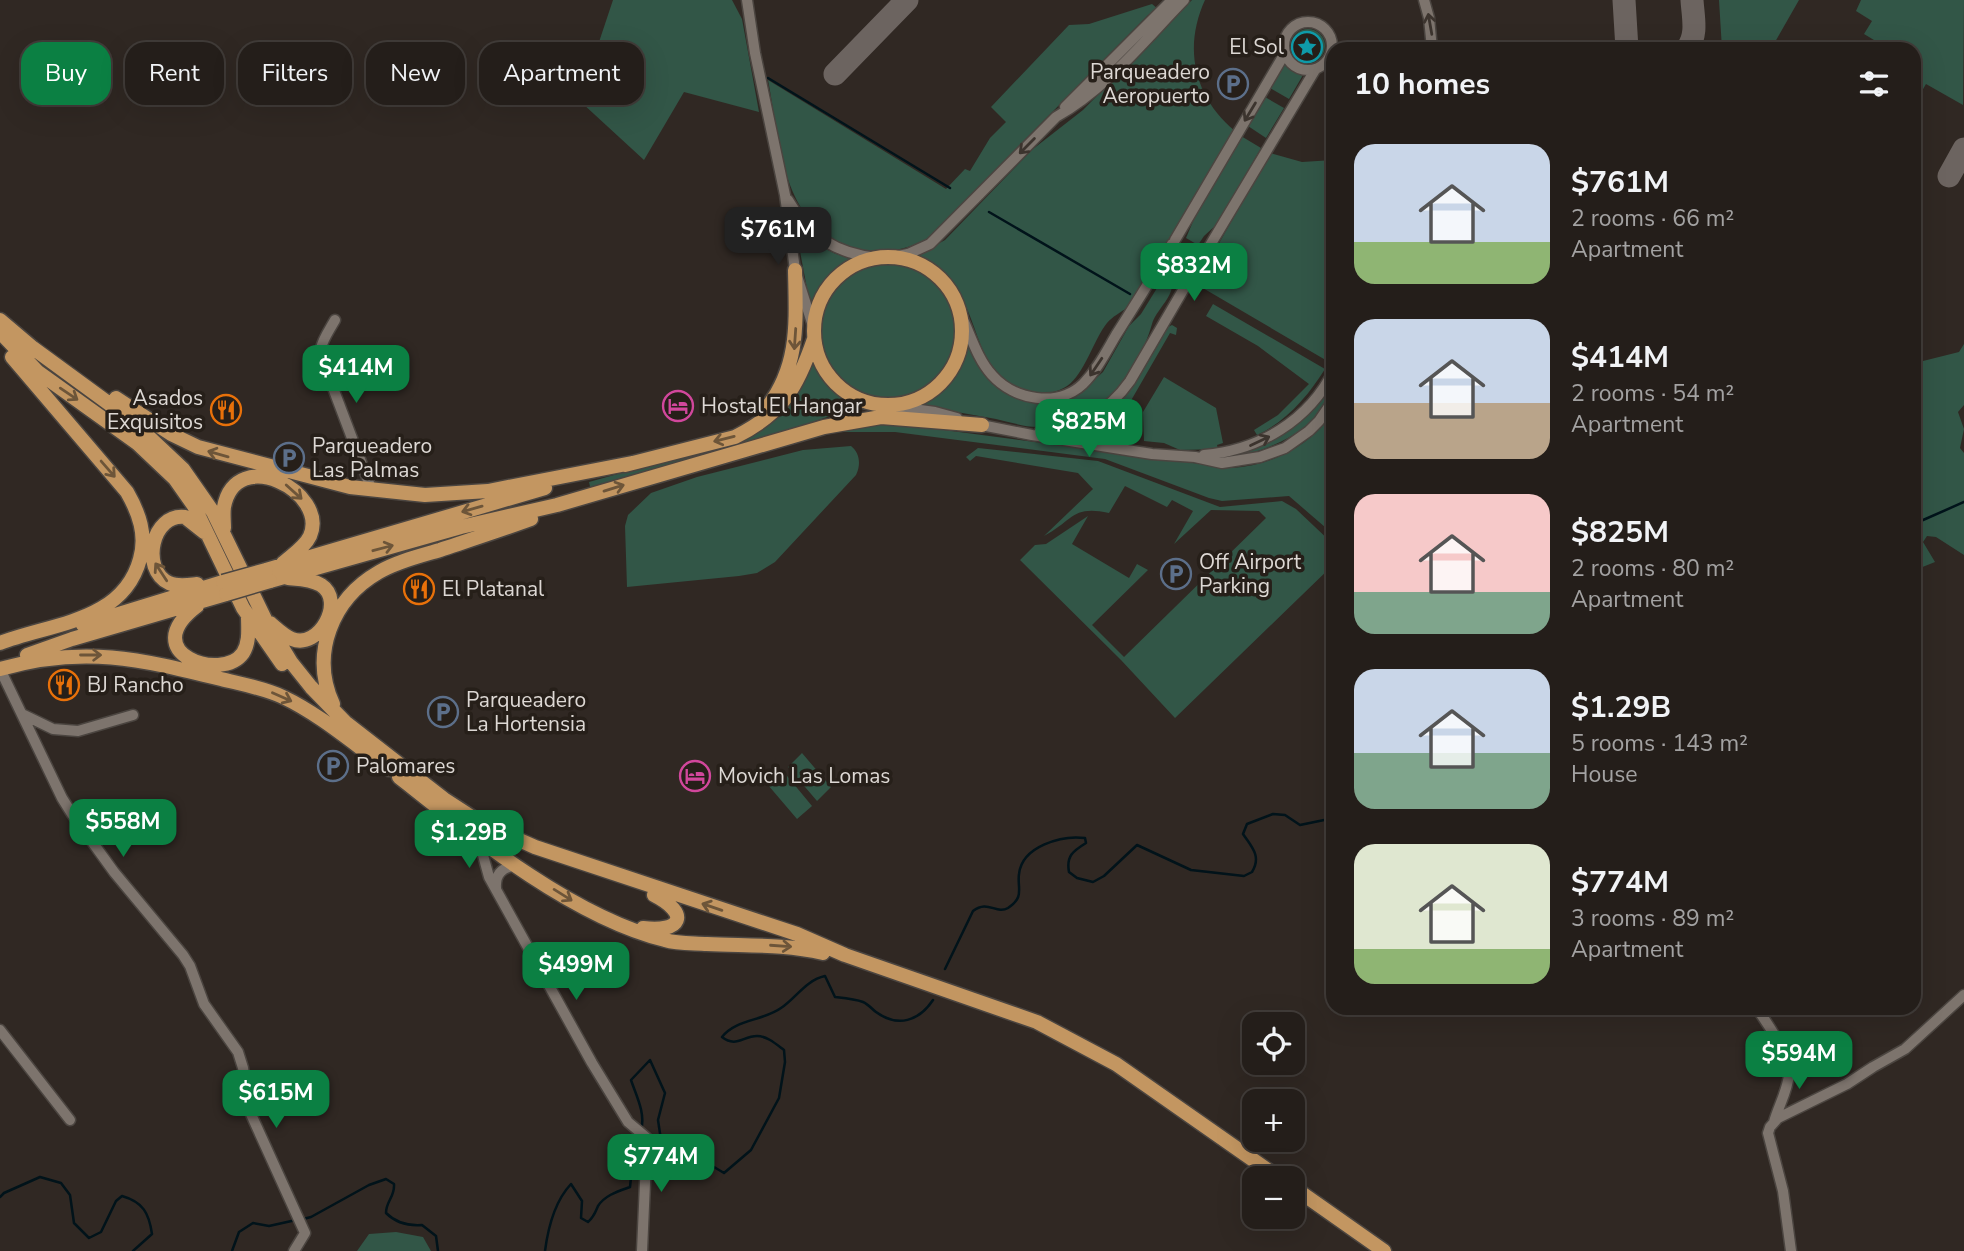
<!DOCTYPE html>
<meta charset="utf-8">
<style>
body{margin:0;font-family:"Nunito Sans",sans-serif;background:#302b27;color:#f1f3f6;height:100vh;display:flex;flex-direction:column;font-size:26px;white-space:nowrap}
*{box-sizing:border-box;margin:0}
p{font-size:23px;color:#a3a2a2}
.icon{flex:none;width:38px;height:38px;fill:none;stroke:currentColor;stroke-width:2;stroke-linecap:round;stroke-linejoin:round}
.map{position:relative;flex:1;overflow:hidden}
.panel{position:absolute;left:1326px;top:42px;width:595px;height:973px;display:flex;flex-direction:column;background:#241e1a;border-radius:21px;box-shadow:0 7px 28px #0002,0 0 0 2px #413c39}
.panel>*{flex:none}
.hud{position:absolute;left:21px;top:42px;width:665px;height:63px;display:flex;gap:14px}
.buttons{position:absolute;left:1242px;top:1012px;display:grid;gap:14px}
.buttons a{display:grid;place-items:center;width:63px;height:63px;border-radius:14px;background:#241e1a;box-shadow:0 7px 28px #0002,0 0 0 2px #413c39;font-size:35px}
.price{position:absolute;translate:-50% -60px;padding:0 16px;border-radius:14px;background:#0b8043;color:#fff;font-size:23px;line-height:46px;filter:drop-shadow(0 2px 4px #0008)}
.price::after{content:'';position:absolute;left:50%;top:42px;width:21px;height:16px;margin-left:-10px;background:inherit;clip-path:polygon(0 0,100% 0,50% 100%)}
.price.current{background:#222;color:#fff}
ul{padding:0;list-style:none}
li{display:flex;align-items:center;gap:21px;height:175px;padding:0 28px}
li span{display:grid;place-items:center;flex:none;width:196px;height:140px;border-radius:21px;color:#555}
li>.icon{margin-inline-start:auto}
span .icon{width:84px;height:84px;fill:#fffc;stroke-width:1}
li b{font-size:30px}
h2{display:flex;justify-content:space-between;align-items:center;height:84px;padding:0 28px;font-size:30px}
.tag{padding:0 24px;border-radius:21px;background:#241e1a;box-shadow:0 7px 28px #0002,0 0 0 2px #413c39;font-size:24px;line-height:63px}
.tag.current{background:#0b8043;color:#fff}
.map>svg:first-child{display:block}
</style>
<div class="map">
<svg width="1964" height="1251" viewBox="0 0 1964 1251">
<rect width="100%" height="100%" fill="#302823"/>
<path fill="#325647" d="M613,0H732L742,19L759,112L684,92L644,160L557,80L586,63L599,42Z
M1192,0H1205C1183,48 1194,97 1235,131L1128,307C1121,312 1112,317 1107,323C1094,339 1084,375 1067,386C1055,394 1040,395 1026,391C974,374 982,321 953,285C943,271 930,263 915,257L945,240L1033,149L1083,110Z
M1719,0H1799L1771,49H1722Z
M1861,0H1964L1963,105L1926,84L1915,103L1914,49H1869L1874,40L1864,34L1872,21L1856,11Z
M1152,4L1158,9L1148,15L926,240C903,251 877,255 852,248C781,226 780,141 768,80L946,189L965,169L970,171L990,138L1006,122L991,107L1069,25L1089,24Z
M1291 46a17 17 0 1 1 34 0a17 17 0 1 1-34 0Z
M1285,63L1303,75L1289,99L1270,88Z
M1265,97L1284,108L1266,138L1248,126Z
M1241,136L1261,148L1216,225L1204,236L1198,245L1186,238L1197,212Z
M1270,153L1302,162L1333,160L1334,346L1329,362L1196,284Z
M794,219C808,240 827,253 852,259L828,280L811,310Z
M821 331a68 68 0 1 1 136 0a68 68 0 1 1-136 0Z
M1167,279L1172,282C1174,297 1156,310 1152,324C1137,376 1097,427 1038,427C1024,427 1010,422 996,419C972,415 947,410 923,405C948,390 963,369 967,340L973,357L983,373L996,386L1012,396L1082,391L1103,372L1129,326L1141,314L1162,280Z
M1213,304L1325,369C1308,396 1287,421 1257,435L1254,430L1278,415L1309,384L1258,346L1206,316Z
M1172,325L1177,328L1176,335L1170,333L1129,404C1114,413 1109,425 1116,441L1064,435C1125,416 1138,378 1168,327Z
M1964,344V405L1958,412L1964,429L1960,448L1964,453V555L1936,537L1927,536L1923,542L1935,562L1915,570V363L1959,352Z
M813,352C821,377 835,395 859,406L743,446L641,473L591,491L589,482L742,439Z
M1333,376C1333,422 1276,449 1238,456C1292,434 1299,422 1333,376Z
M1164,377L1216,408L1223,443L1217,445L1218,449L1180,450L1164,443L1144,441L1143,412Z
M1333,413V534L1289,496L1222,501L1209,498L1105,459L895,432H835L870,424L906,425L1231,468C1273,465 1308,447 1333,413Z
M851,446C860,453 861,465 856,475L775,562L757,573L739,576L627,587L625,526L628,515L651,493L697,477L803,450Z
M978,448L1098,461L1220,507L1282,501L1296,509L1333,544V565L1175,718L1121,660L1020,560L1035,545L1046,544L1088,516L1072,544L1129,578L1137,564L1148,570L1092,625L1124,657L1266,518L1259,511L1211,510L1174,544L1193,511L1172,500L1167,507L1125,486L1109,513C1072,505 1074,520 1044,536L1093,489L1078,473L976,456L970,461L966,457Z
M802,753L831,787L817,801L788,767Z
M783,771L812,806L797,819L768,785Z
M396,1232L423,1237L431,1251H357L369,1234Z"/>
<g fill="none" stroke-linecap="round" stroke-linejoin="round">
<path stroke="#01131a" stroke-width="2.5" d="M768,78L950,188
M989,212L1130,294
M1914,524L1964,502
M945,969L973,911C988,899 996,915 1008,908C1025,897 1017,888 1019,874C1022,846 1062,835 1085,838L1086,843C1073,851 1066,856 1069,872L1077,878L1093,882L1104,876L1137,845L1191,870L1244,876L1252,872C1262,856 1251,846 1243,834L1247,824L1273,814L1285,815L1300,825L1329,819L1334,821
M641,1130C646,1114 636,1095 631,1080L650,1060L665,1093L658,1120L661,1140L672,1152L694,1155L724,1173L751,1150L779,1098L785,1062L784,1050C776,1044 767,1036 757,1036C743,1036 736,1048 722,1037C736,1019 763,1021 781,1008C796,998 806,980 825,976L835,997C844,998 855,999 863,1002C868,1004 872,1009 876,1012C898,1028 919,1021 933,1000
M0,1197L4,1193L40,1177L61,1183L70,1195L74,1223L89,1238L101,1232L116,1201L122,1196C143,1202 149,1213 152,1234L133,1251
M303,1219L311,1217L369,1185L386,1179L394,1184C395,1197 386,1201 386,1213C396,1223 408,1226 422,1225L436,1236L438,1251
M232,1251L239,1232L253,1223L269,1226L296,1220
M545,1251C548,1228 555,1201 571,1184L582,1201L581,1218L588,1222C594,1217 595,1213 598,1206C605,1195 619,1191 630,1187L635,1141L637,1136"/>
<path stroke="#6c6460" stroke-width="23" d="M1624,0L1627,49
M1687,49C1698,35 1693,17 1692,0
M835,74L907,0
M1949,176L1964,149"/>
<g stroke="#4b4540" stroke-width="13">
<path id="minor" d="M747,0L755,53L785,195L795,270L814,329
M1424,0L1429,18L1432,49
M1284 46a24 24 0 1 1 48 0a24 24 0 1 1-48 0Z
M1065,107L1172,0
M788,200C809,236 836,254 878,258
M1175,240L1285,53
M893,257L908,254L930,244L1056,117C1106,89 1144,41 1184,0
M1203,257L1315,70
M960,313C970,333 977,359 992,375C1014,400 1058,408 1083,384C1097,370 1106,352 1116,335C1135,305 1154,275 1172,244
M335,320C323,341 314,350 327,372L372,491
M891,406L935,412L957,418
M976,424L1032,435L1152,454L1195,457L1222,463L1260,457L1285,448L1309,431L1319,421L1334,399
M1040,431C1078,429 1109,411 1130,381L1200,261
M1204,455C1259,450 1309,421 1334,370
M0,669L62,798L72,814L114,872L183,955L190,966L204,1004L238,1052L243,1068L250,1112L305,1233L294,1251
M22,714L53,729L78,731L133,715
M478,837L489,877L592,1063L628,1122L647,1138L642,1251
M496,888C495,873 503,867 517,865
M1757,1008C1767,1024 1790,1054 1789,1074C1788,1090 1778,1107 1774,1122
M0,1030L70,1120
M1791,1251L1783,1191L1768,1133L1770,1127L1778,1118L1847,1084L1873,1067L1905,1049L1964,995"/>
</g>
<g stroke="#4b4540" stroke-width="17">
<path id="major" d="M814 331a74 74 0 1 1 148 0a74 74 0 1 1-148 0Z
M0,320L33,348L130,419L183,469L213,512L265,619L291,662L311,687L345,722L444,799L481,823L535,847L797,934L845,955L1037,1022L1116,1064L1279,1178
M0,332L38,372L137,443L175,479L194,506L243,608L282,664
M116,398L171,434L198,447L350,487L425,495L488,491L632,463
M766,409C800,366 796,322 795,270
M625,465L735,437C783,413 797,388 814,339
M224,528C224,522 223,513 224,507C236,444 329,492 310,536C305,547 292,555 283,563
M266,570L545,488
M270,581L461,527L557,505L824,427L881,417L982,425
M197,584C188,585 178,587 169,583C140,569 152,513 185,517L204,532
M197,606C135,653 222,683 243,653C250,642 248,628 248,616
M270,623C276,628 284,636 292,639C319,650 346,601 321,585C311,579 299,579 288,578
M83,625L223,582
M0,643C52,623 123,622 140,559C147,535 139,513 127,492L12,357
M27,655L72,639L226,594
M0,669C83,645 140,659 221,679C241,684 264,688 283,697C321,715 355,745 389,769
M333,704C310,654 332,599 379,572C398,561 420,556 440,550C470,540 501,530 531,519
M399,777C473,836 572,917 665,940C678,944 693,943 707,944C746,946 785,944 823,953
M643,928C681,933 691,914 654,895
M1293,1187L1384,1251"/>
</g>
<use href="#minor" stroke="#7d746d" stroke-width="10"/>
<use href="#major" stroke="#c39661" stroke-width="14"/>
<g stroke="#4b4540" stroke-width="17" stroke-linecap="butt">
<path id="major-bridge" d="M223,582L266,570
M226,594L270,581"/>
</g>
<use href="#major-bridge" stroke="#c39661" stroke-width="14"/>
</g>
<defs><path id="oneway-shaft" d="M-6 0H5M1.5-3L5.5 0L1.5 3" fill="none" stroke-width="1.6" stroke-linecap="round" stroke-linejoin="round" transform="scale(1.75)"/></defs>
<g stroke="#3c342e">
<use href="#oneway-shaft" transform="translate(1430 24) rotate(-100)"/>
<use href="#oneway-shaft" transform="translate(1250 112) rotate(121)"/>
<use href="#oneway-shaft" transform="translate(1027 146) rotate(135)"/>
<use href="#oneway-shaft" transform="translate(1096 367) rotate(124)"/>
<use href="#oneway-shaft" transform="translate(1260 441) rotate(-25)"/>
</g>
<g stroke="#6d5539">
<use href="#oneway-shaft" transform="translate(795 339) rotate(94)"/>
<use href="#oneway-shaft" transform="translate(69 394) rotate(34)"/>
<use href="#oneway-shaft" transform="translate(724 439) rotate(166)"/>
<use href="#oneway-shaft" transform="translate(218 454) rotate(-164)"/>
<use href="#oneway-shaft" transform="translate(108 469) rotate(49)"/>
<use href="#oneway-shaft" transform="translate(614 488) rotate(-17)"/>
<use href="#oneway-shaft" transform="translate(294 492) rotate(42)"/>
<use href="#oneway-shaft" transform="translate(472 509) rotate(164)"/>
<use href="#oneway-shaft" transform="translate(383 548) rotate(-15)"/>
<use href="#oneway-shaft" transform="translate(161 572) rotate(-123)"/>
<use href="#oneway-shaft" transform="translate(91 655)"/>
<use href="#oneway-shaft" transform="translate(282 697) rotate(24)"/>
<use href="#oneway-shaft" transform="translate(563 895) rotate(32)"/>
<use href="#oneway-shaft" transform="translate(712 907) rotate(-161)"/>
<use href="#oneway-shaft" transform="translate(781 946) rotate(4)"/>
</g>
<defs>
<g id="sight-ring" transform="scale(1.575)"><circle r="9.5" fill="#261f19" stroke="#0f9aa8" stroke-width="1.5"/><path d="M0-6L1.8-2.2L6-1.7L2.9 1.2L3.7 5.4L0 3.3L-3.7 5.4L-2.9 1.2L-6-1.7L-1.8-2.2Z" fill="#0f9aa8"/></g>
<g id="parking-ring" transform="scale(1.575)"><circle r="9.5" fill="#261f19" stroke="#5c6f8a" stroke-width="1.5"/><path d="M-3.5-5.5H1a3.5 3.5 0 0 1 0 7H-1V5.5H-3.5ZM-1-3.4V-.6H.8a1.4 1.4 0 0 0 0-2.8Z" fill="#5c6f8a"/></g>
<g id="hotel-ring" transform="scale(1.575)"><circle r="9.5" fill="#261f19" stroke="#d1479c" stroke-width="1.5"/><path d="M-6-4.5h1.5V1H6V5H4.5V3h-9V5H-6ZM-4 0a1.8 1.8 0 1 1 3.6 0ZM.5 0V-2.5h3Q6-2.5 6 0Z" fill="#d1479c"/></g>
<g id="restaurant-ring" transform="scale(1.575)"><circle r="9.5" fill="#261f19" stroke="#e8710a" stroke-width="1.5"/><path d="M-5-6h1v4h1v-4h1v4h1v-4h1v5L-1.5 .5V6h-2V.5L-5-1ZM5-6V6H3V1.5H1.5Q1.5-4 5-6Z" fill="#e8710a"/></g>
</defs>
<g fill-rule="evenodd">
<use href="#sight-ring" x="1307" y="47"/>
<use href="#parking-ring" x="1233" y="84"/>
<use href="#hotel-ring" x="678" y="406"/>
<use href="#restaurant-ring" x="226" y="410"/>
<use href="#parking-ring" x="289" y="458"/>
<use href="#parking-ring" x="1176" y="574"/>
<use href="#restaurant-ring" x="419" y="589"/>
<use href="#restaurant-ring" x="64" y="685"/>
<use href="#parking-ring" x="443" y="712"/>
<use href="#parking-ring" x="333" y="766"/>
<use href="#hotel-ring" x="695" y="776"/>
</g>
<g text-anchor="middle" dominant-baseline="central" stroke-width="7" stroke-linejoin="round" paint-order="stroke">
<g font-size="21" fill="#ddd8d4" stroke="#261f19" text-anchor="start">
<text x="1284" y="47" text-anchor="end">El Sol</text>
<text x="1210" y="72" text-anchor="end">Parqueadero<tspan x="1210" dy="24">Aeropuerto</tspan></text>
<text x="203" y="398" text-anchor="end">Asados<tspan x="203" dy="24">Exquisitos</tspan></text>
<text x="701" y="406">Hostal El Hangar</text>
<text x="312" y="446">Parqueadero<tspan x="312" dy="24">Las Palmas</tspan></text>
<text x="1199" y="562">Off Airport<tspan x="1199" dy="24">Parking</tspan></text>
<text x="442" y="589">El Platanal</text>
<text x="87" y="685">BJ Rancho</text>
<text x="466" y="700">Parqueadero<tspan x="466" dy="24">La Hortensia</tspan></text>
<text x="356" y="766">Palomares</text>
<text x="718" y="776">Movich Las Lomas</text>
</g>
</g>
</svg>
<div class="buttons">
<a><svg class="icon" aria-label="locate" viewBox="0 0 24 24"><circle cx="12" cy="12" r="6"/><path d="M12 2v4M12 18v4M2 12h4M18 12h4"/></svg></a>
<a>+</a>
<a>−</a>
</div>
<b class="price current" style="left:778px;top:267px">$761M</b>
<b class="price" style="left:1194px;top:303px">$832M</b>
<b class="price" style="left:356px;top:405px">$414M</b>
<b class="price" style="left:1089px;top:459px">$825M</b>
<b class="price" style="left:123px;top:859px">$558M</b>
<b class="price" style="left:469px;top:870px">$1.29B</b>
<b class="price" style="left:576px;top:1002px">$499M</b>
<b class="price" style="left:1799px;top:1091px">$594M</b>
<b class="price" style="left:276px;top:1130px">$615M</b>
<b class="price" style="left:661px;top:1194px">$774M</b>
<div class="hud">
<a class="tag current">Buy</a>
<a class="tag">Rent</a>
<a class="tag">Filters</a>
<a class="tag">New</a>
<a class="tag">Apartment</a>
</div>
<section class="panel">
<h2>10 homes<svg class="icon" aria-label="filters" viewBox="0 0 24 24"><path d="M4 7h16M4 17h16"/><circle cx="9" cy="7" r="2"/><circle cx="15" cy="17" r="2"/></svg></h2>
<ul>
<li><span style="background:linear-gradient(#c9d6e8 70%,#8fb573 0)"><svg class="icon" aria-label="home" viewBox="0 0 24 24"><path d="M3 11l9-7 9 7M6 9v11h12V9"/></svg></span><div><b>$761M</b><p>2 rooms · 66 m²</p><p>Apartment</p></div></li>
<li><span style="background:linear-gradient(#c9d6e8 60%,#b9a48a 0)"><svg class="icon" aria-label="home" viewBox="0 0 24 24"><path d="M3 11l9-7 9 7M6 9v11h12V9"/></svg></span><div><b>$414M</b><p>2 rooms · 54 m²</p><p>Apartment</p></div></li>
<li><span style="background:linear-gradient(#f6c9c9 70%,#7fa58c 0)"><svg class="icon" aria-label="home" viewBox="0 0 24 24"><path d="M3 11l9-7 9 7M6 9v11h12V9"/></svg></span><div><b>$825M</b><p>2 rooms · 80 m²</p><p>Apartment</p></div></li>
<li><span style="background:linear-gradient(#c9d6e8 60%,#7fa58c 0)"><svg class="icon" aria-label="home" viewBox="0 0 24 24"><path d="M3 11l9-7 9 7M6 9v11h12V9"/></svg></span><div><b>$1.29B</b><p>5 rooms · 143 m²</p><p>House</p></div></li>
<li><span style="background:linear-gradient(#dfe7d0 75%,#8fb573 0)"><svg class="icon" aria-label="home" viewBox="0 0 24 24"><path d="M3 11l9-7 9 7M6 9v11h12V9"/></svg></span><div><b>$774M</b><p>3 rooms · 89 m²</p><p>Apartment</p></div></li>
</ul>
</section>
</div>
